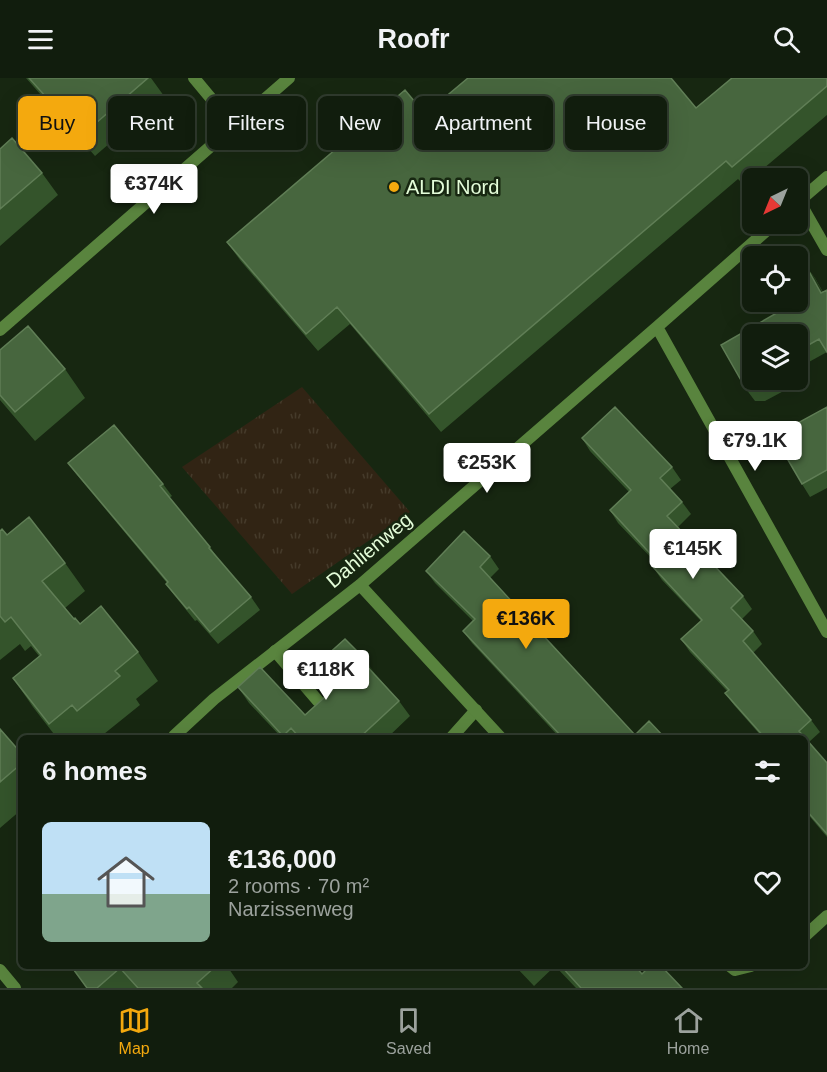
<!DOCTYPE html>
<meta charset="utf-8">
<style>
body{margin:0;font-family:Arial,sans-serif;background:#1e2a1b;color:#f1f3f6;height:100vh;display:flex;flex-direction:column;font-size:22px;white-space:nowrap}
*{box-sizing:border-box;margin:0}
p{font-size:20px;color:#9ca29d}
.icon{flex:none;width:33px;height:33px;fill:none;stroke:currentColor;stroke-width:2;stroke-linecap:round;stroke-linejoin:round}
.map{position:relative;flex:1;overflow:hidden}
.drawer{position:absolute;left:18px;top:657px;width:790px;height:234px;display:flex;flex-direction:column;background:#111d0d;border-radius:9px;box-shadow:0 6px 24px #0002,0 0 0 2px #303b2e}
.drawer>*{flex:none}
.top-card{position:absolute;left:18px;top:18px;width:792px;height:54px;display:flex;gap:12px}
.needle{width:39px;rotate:223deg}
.fabs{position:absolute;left:742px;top:90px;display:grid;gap:12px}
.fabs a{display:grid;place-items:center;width:66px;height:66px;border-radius:9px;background:#111d0d;box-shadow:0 6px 24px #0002,0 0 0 2px #303b2e;font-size:30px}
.price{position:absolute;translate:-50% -51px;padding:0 14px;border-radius:6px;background:#fff;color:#222;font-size:20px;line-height:39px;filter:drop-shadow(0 2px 3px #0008)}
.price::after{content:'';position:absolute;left:50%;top:36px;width:18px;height:14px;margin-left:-9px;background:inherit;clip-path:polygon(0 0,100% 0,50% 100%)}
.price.selected{background:#f4a90e;color:#111}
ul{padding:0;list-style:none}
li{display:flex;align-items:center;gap:18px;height:150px;padding:0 24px}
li+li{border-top:2px solid #303b2e}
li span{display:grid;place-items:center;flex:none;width:168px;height:120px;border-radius:9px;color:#555}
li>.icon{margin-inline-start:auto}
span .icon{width:72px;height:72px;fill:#fffc;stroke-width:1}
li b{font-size:26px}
h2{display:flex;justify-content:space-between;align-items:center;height:72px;padding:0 24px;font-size:26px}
.chip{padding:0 21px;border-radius:9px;background:#111d0d;box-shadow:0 6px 24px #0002,0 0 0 2px #303b2e;font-size:21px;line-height:54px}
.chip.selected{background:#f4a90e;color:#111}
header{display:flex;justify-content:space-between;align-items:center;height:78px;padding:0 24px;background:#111d0d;font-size:27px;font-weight:700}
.menu{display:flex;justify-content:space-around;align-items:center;height:84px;border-top:2px solid #303b2e;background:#111d0d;font-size:16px;color:#9ca29d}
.menu a{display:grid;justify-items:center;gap:3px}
.menu .selected{color:#f4a90e}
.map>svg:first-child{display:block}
</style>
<header><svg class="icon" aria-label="menu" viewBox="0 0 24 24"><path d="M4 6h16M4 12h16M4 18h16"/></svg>Roofr<svg class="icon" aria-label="search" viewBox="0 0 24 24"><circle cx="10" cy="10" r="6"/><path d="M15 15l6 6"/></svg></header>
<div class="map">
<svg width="827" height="910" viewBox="0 0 827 910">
<defs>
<pattern id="park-tufts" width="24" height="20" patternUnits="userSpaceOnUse" patternTransform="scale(1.5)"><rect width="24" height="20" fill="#312414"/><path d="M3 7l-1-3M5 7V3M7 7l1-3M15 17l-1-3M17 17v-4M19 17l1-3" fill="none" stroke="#453a2a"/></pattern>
</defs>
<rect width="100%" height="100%" fill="#172711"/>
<path fill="url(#park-tufts)" d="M302,309L410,434L292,516L182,389Z"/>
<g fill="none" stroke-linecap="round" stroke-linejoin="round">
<path stroke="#59843e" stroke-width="12" d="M194,0L234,48
M275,573L318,623
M451,660L476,632"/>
<path stroke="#59843e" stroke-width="12" d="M799,123L827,172
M798,124L827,99
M657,249L827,554
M0,252L289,0
M360,507L501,660
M174,658L214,621L360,507L657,249L774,146
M806,857L827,838
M730,888L735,892L751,888
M0,892L15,910"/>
</g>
<path fill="#34542b" d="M26,0H151L164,18L95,78Z
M827,0V37L744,107L738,101L441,354L350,246L318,273L240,182L227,164L425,36L696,30Z
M0,71L42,95L58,117L0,168Z
M806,188L815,200L823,214L827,274L798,290V256L753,302H790L793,308L765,323H755L746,311L798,224Z
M0,272L65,291L85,320L35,363L0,322Z
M827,329V410L810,419L802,406Z
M582,360L672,389L681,402L670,411L682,424L691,436L678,449L743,518L752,531L742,541L753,553L762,566L753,575L811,642L820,654L809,664L827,685V759L806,734V660H763L734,627L725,615L727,613L690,574L681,561L701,543L662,502L653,489L657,486L618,445L610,432L629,414L590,373Z
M68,385L163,406L172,418L169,420L210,469L219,482L251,519L260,532L218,566L197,542L195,543L175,518L166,506L167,505L77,397Z
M0,453L65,485L85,513L65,530L74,541L80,546L138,574L158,603L136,621L140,627L99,660H96L92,656L87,660H57L33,629L13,600L39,578L31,568L25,573L20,566L0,582Z
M490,478L499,491L490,500L635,657L665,660H560L472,565L463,553L473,543L435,505L426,493Z
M326,578L376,597L399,623L410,638L387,660H282L249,625L238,609L305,637L344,601L337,594Z
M0,651L21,675V732L0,750Z
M70,888H227L238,904L232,910H87Z
M515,888H635L642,896L682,910H576L555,888L534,908Z"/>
<path fill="#213a19" d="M806,188L815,200L827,222L821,215Z
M365,581L376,597L372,600L362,585Z"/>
<path fill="#47663e" stroke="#607e56" stroke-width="1.5" d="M29,0H148L81,58Z
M468,0H671L696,30L732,0H827V8L732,89L726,83L429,336L337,229L306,256L227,164L405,12L425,36Z
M12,60L42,95L0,131V71Z
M806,188L821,215L827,212V274L819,261L798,273V256H753V302H773L756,311H746L721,267L782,232L777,224H798V192Z
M28,248L65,291L15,334L0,317V272Z
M615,329L672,389L660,400L682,424L667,438L743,518L731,530L753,553L743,563L811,642L799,653L805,660H765L725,615L729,612L681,561L702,542L653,489L658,484L610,432L631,412L582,360Z
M827,329V392L802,406L774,358Z
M114,347L163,406L160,408L210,469L209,470L251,519L210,554L189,529L187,531L166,506L168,504L68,385Z
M29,439L65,485L42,503L74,541L75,540L80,546L101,528L138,574L115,593L120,598L77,633L72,627L49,646L13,600L41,577L11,539L5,544L0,538V453L2,451L7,457Z
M464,453L490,478L480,489L635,657L649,643L665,660H590L586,656L582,660H563L463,553L475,541L426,493Z
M345,561L365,581L362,585L363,584L399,623L359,660H300L291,650L283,658L238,609L260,589L305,637L346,600L326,578Z
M0,651L21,675V686L0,704Z
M806,661L827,685V756L806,732Z
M21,801V808L18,804Z
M71,888H216L197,905L202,910H138L120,890L97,910H87Z
M561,888H635L642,896L650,888H661L682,910H581Z"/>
<circle fill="#f4a90e" stroke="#172711" stroke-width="2" cx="394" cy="109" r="6"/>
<g text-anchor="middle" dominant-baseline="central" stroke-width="5" stroke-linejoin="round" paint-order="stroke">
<g font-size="20" fill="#e4fdd9" stroke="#172711" text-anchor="start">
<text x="406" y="109">ALDI Nord</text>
</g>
<g font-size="20" fill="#e4fdd9" stroke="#172711">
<text transform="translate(369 472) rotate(-40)">Dahlienweg</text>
</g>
</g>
</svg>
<div class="fabs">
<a><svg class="needle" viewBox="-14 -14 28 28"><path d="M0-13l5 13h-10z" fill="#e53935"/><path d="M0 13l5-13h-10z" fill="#9ca29d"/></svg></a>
<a><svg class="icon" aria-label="locate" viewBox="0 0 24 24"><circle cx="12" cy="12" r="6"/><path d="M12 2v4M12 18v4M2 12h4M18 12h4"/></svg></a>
<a><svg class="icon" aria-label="layers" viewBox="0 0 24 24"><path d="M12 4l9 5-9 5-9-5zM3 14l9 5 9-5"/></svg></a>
</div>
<b class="price" style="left:154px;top:137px">€374K</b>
<b class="price" style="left:755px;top:394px">€79.1K</b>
<b class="price" style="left:487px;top:416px">€253K</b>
<b class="price" style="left:693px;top:502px">€145K</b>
<b class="price selected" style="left:526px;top:572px">€136K</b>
<b class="price" style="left:326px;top:623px">€118K</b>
<div class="top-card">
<a class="chip selected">Buy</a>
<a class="chip">Rent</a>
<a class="chip">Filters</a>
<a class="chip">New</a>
<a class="chip">Apartment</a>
<a class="chip">House</a>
</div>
<section class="drawer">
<h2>6 homes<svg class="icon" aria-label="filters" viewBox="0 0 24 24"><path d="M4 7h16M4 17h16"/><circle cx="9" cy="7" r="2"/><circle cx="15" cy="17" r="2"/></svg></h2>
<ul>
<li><span style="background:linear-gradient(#bfe0f5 60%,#7fa58c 0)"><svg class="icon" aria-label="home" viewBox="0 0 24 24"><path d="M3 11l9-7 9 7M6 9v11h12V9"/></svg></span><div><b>€136,000</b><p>2 rooms · 70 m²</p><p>Narzissenweg</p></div><svg class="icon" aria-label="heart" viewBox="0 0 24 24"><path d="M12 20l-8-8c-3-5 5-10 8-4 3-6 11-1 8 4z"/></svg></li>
</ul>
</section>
</div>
<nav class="menu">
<a class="selected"><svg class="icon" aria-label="map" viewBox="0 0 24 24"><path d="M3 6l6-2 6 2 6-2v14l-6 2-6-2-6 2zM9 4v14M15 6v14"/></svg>Map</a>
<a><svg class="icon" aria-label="saved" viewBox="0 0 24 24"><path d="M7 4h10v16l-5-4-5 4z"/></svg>Saved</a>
<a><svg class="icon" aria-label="home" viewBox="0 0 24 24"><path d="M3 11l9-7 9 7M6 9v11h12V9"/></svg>Home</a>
</nav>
